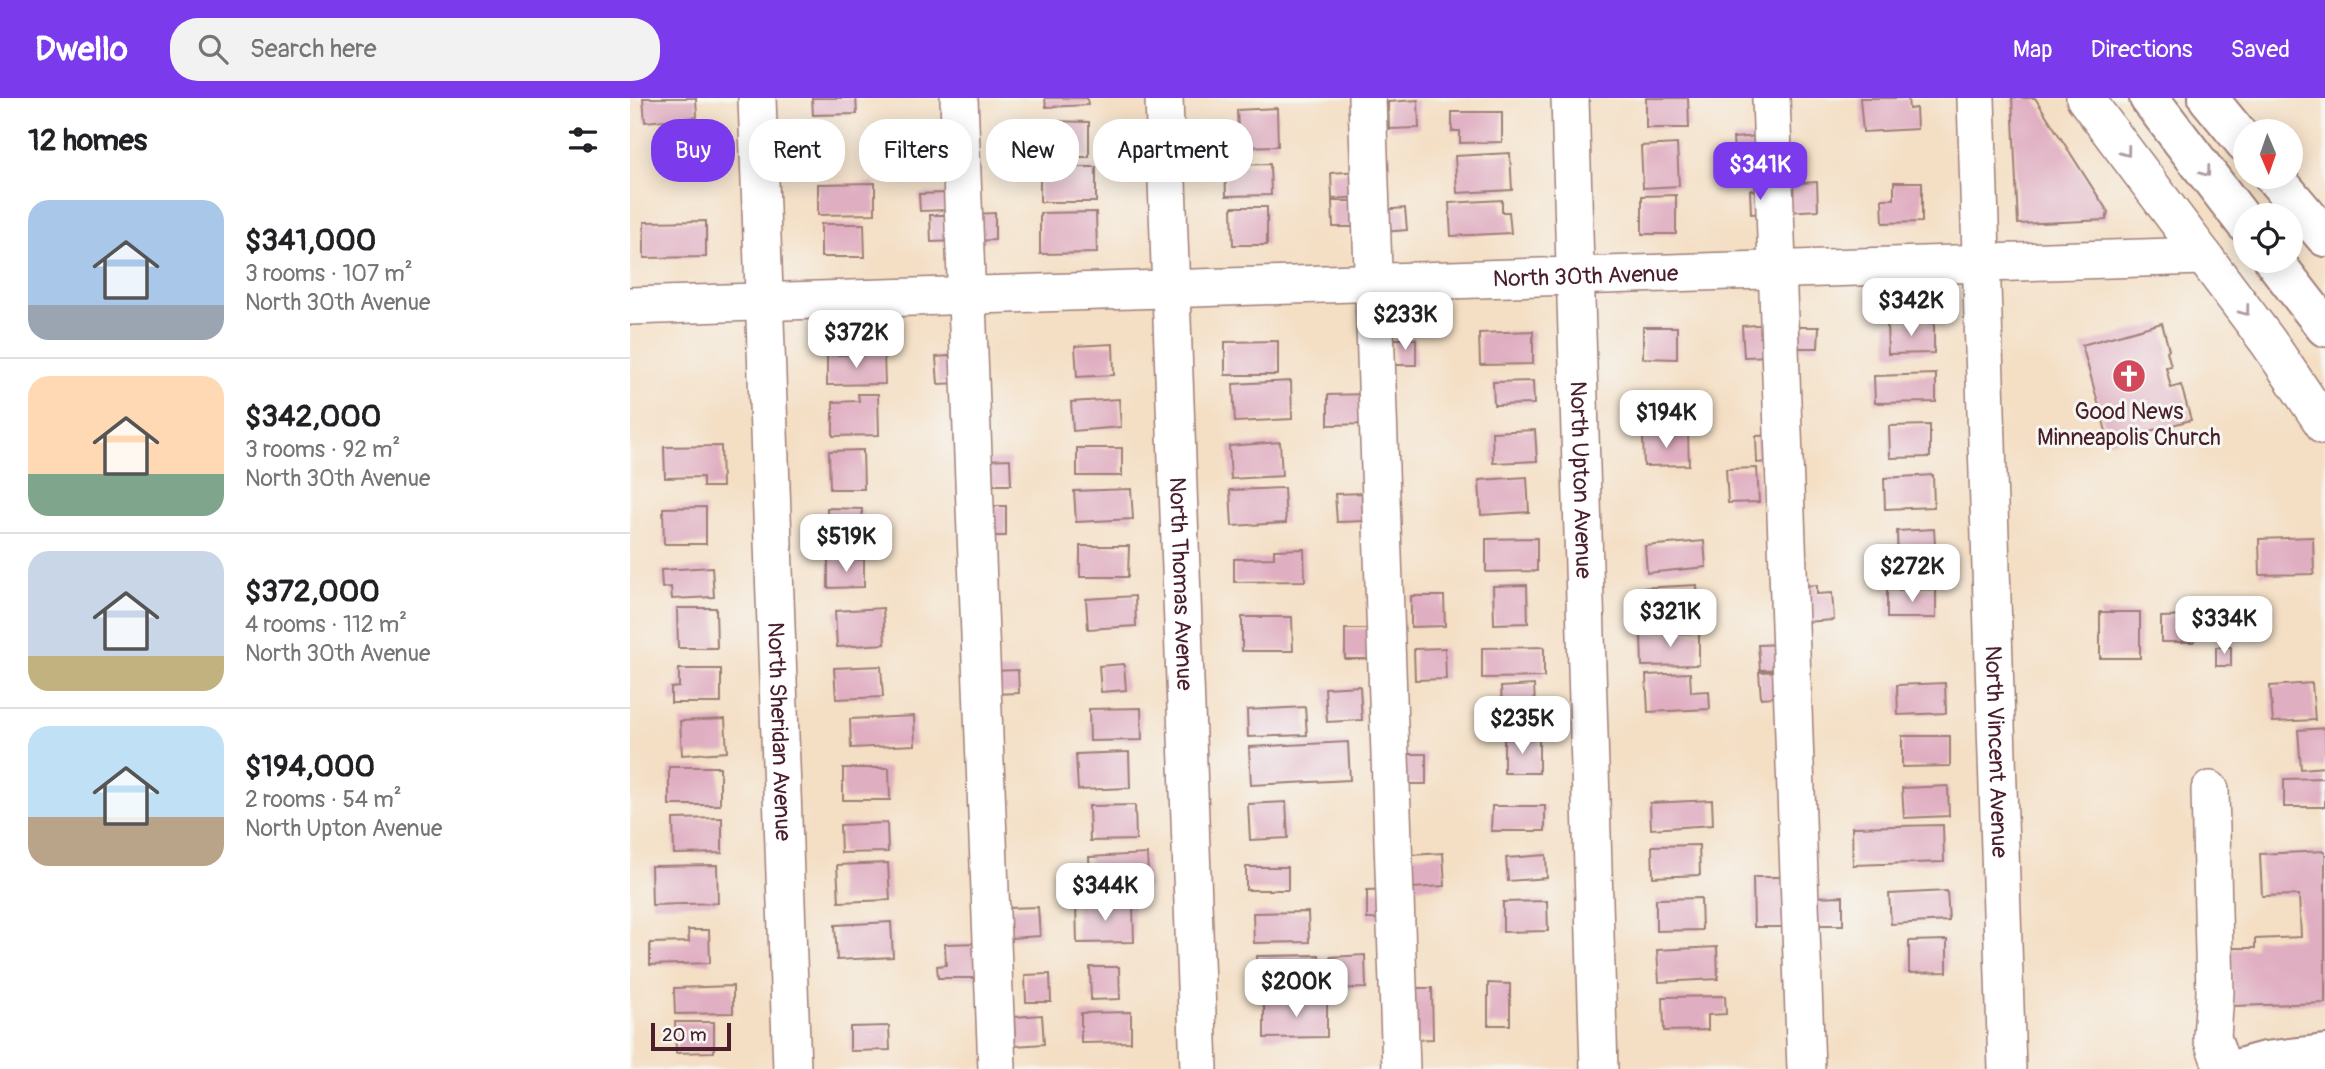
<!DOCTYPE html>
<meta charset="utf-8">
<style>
body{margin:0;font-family:Pangolin,sans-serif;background:#f2f2f2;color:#202124;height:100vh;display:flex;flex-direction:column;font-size:26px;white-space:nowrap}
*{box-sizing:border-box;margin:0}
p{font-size:23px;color:#757577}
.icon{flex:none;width:38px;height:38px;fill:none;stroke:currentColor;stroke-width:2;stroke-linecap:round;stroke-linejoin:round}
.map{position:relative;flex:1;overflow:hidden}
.drawer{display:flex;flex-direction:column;background:#fff;width:630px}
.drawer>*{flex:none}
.guide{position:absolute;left:21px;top:21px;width:665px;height:63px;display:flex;gap:14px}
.needle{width:46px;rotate:178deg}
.controls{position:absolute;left:1603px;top:21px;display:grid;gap:14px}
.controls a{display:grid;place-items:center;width:70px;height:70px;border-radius:50%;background:#fff;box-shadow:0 4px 18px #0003;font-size:35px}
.scale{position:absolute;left:21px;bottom:18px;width:80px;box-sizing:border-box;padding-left:7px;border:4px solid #4a1f2b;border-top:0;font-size:19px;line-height:24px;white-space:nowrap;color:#4a1f2b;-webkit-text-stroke:5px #f6f6f2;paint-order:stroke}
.price{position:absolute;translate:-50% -60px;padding:0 16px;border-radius:14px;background:#fff;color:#222;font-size:23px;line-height:46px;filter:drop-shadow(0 2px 4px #0008)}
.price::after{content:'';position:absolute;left:50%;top:42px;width:21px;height:16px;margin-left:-10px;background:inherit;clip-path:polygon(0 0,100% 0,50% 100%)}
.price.on{background:#7c3aed;color:#fff}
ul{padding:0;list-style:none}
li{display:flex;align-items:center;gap:21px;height:175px;padding:0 28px}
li+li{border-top:2px solid #e0e0e0}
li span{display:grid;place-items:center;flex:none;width:196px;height:140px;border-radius:21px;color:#555}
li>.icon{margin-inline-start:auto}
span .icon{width:84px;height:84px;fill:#fffc;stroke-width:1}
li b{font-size:30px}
h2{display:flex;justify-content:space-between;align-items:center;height:84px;padding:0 28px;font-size:30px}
.chip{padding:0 24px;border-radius:28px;background:#fff;box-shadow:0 4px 18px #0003;font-size:24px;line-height:63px}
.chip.on{background:#7c3aed;color:#fff}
header{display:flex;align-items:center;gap:42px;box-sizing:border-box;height:98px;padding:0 35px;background:#7c3aed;color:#fff}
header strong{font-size:33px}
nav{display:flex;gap:38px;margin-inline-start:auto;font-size:24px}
.search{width:490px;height:63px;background:#f2f2f2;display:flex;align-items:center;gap:18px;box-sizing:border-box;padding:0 24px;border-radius:28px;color:#757577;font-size:26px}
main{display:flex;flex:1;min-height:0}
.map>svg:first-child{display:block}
</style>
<header>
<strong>Dwello</strong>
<div class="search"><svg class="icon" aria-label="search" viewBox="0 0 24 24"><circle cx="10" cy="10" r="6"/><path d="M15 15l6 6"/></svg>Search here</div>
<nav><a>Map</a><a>Directions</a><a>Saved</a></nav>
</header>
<main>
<section class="drawer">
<h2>12 homes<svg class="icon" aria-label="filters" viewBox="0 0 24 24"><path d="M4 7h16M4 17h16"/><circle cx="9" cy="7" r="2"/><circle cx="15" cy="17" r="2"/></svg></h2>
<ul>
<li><span style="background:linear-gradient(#a9c7e8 75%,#9aa5b1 0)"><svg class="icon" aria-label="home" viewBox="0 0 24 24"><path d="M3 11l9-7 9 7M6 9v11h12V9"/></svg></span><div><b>$341,000</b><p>3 rooms · 107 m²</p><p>North 30th Avenue</p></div></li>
<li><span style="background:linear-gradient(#ffd9b3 70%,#7fa58c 0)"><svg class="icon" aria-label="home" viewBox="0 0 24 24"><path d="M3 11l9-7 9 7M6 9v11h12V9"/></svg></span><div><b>$342,000</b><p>3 rooms · 92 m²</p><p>North 30th Avenue</p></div></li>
<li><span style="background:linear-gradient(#c9d6e8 75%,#c2b280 0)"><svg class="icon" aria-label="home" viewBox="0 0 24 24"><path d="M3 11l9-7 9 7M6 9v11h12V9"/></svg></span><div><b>$372,000</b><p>4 rooms · 112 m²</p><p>North 30th Avenue</p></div></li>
<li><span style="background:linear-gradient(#bfe0f5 65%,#b9a48a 0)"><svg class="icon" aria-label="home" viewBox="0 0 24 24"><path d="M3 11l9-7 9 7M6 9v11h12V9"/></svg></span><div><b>$194,000</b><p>2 rooms · 54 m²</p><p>North Upton Avenue</p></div></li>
</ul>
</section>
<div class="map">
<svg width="1695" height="971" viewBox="0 0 1695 971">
<rect width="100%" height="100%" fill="#f6f6f2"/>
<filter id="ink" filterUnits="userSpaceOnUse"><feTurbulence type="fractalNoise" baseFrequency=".0143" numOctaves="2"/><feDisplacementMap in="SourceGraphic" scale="14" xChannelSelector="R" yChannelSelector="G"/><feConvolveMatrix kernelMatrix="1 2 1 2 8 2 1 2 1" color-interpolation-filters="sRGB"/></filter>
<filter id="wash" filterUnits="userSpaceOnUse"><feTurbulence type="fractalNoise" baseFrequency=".00686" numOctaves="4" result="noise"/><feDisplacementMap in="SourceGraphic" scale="28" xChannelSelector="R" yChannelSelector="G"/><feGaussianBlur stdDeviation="1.57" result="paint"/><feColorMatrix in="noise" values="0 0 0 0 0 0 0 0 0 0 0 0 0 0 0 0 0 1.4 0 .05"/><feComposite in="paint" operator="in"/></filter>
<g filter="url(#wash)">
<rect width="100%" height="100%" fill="#f4dfc5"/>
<g id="blocks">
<path fill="#e0aec1" d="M13,0H66L67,19L15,24Z
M182,0H226L227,16L183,17Z
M415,0H457L458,7L416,9Z
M1016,0H1058L1059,30H1016Z
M1230,0H1278L1279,11L1286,10L1287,31L1233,34Z
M1382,0H1405L1478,114L1476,122L1388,126Z
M788,2L789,30L759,31L758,4Z
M647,10L648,48L609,49L607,12Z
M822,14H872V44L830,45V33H822Z
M418,23L459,24V59H418Z
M1129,38L1131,68L1105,70L1103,40Z
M186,42H210L211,67L187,68Z
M1047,46L1049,88L1013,90L1011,48Z
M880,55L882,92L827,95L825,58Z
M640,66L641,97L596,98L595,67Z
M410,69H466V104H410Z
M730,73L732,99L702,101L701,75Z
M1187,84L1188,112L1156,114L1155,86Z
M1264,84H1292V124L1253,125L1252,101H1264Z
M245,85V116L188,117V86Z
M1120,92H1139V115L1121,116Z
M316,95L317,112L290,113L289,96Z
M1046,97V136H1012V98Z
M872,102V114H879L881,135L821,138L819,105Z
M702,103H731L732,129H703Z
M602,109H637V147H603Z
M775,110L777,132L753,134L751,112Z
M466,114L467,155L410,156V115Z
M365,115V142L345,143L344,116Z
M300,117H328V143L301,144Z
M76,123V159L14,160V124Z
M191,126H234L235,159H191Z
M1257,225H1304V255L1258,256Z
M1532,225L1539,252L1537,253L1541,268L1536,269L1541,290L1551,287L1561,322L1479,344L1452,247Z
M1143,226L1144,258L1114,259L1112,228Z
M1013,229H1047V261L1013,260Z
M1162,229H1189L1188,250H1162Z
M903,233V266L850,267L849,235Z
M764,241H786V267H765Z
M648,243V277H595V244Z
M483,246L484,277L447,279L445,248Z
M254,256L255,286L197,287V257Z
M330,257L332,285L308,286L306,259Z
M1306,276V304L1245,305L1244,278Z
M661,283L662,321L605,324L603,286Z
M903,283L904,306L864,307L863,284Z
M228,296H248L249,337L203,338V304L229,303Z
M738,296L739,326L698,327V297Z
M489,301L491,329L443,333L441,304Z
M1300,327V359L1260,360L1259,328Z
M905,332L907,363L863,365L862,334Z
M1058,336L1059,367L1014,368L1013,337Z
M1147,337L1148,363L1127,365L1126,338Z
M650,344L652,378L601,381L599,348Z
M91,348L92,389H73V379L35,380L34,349Z
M447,350H492V378H447Z
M233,352L234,391H200L199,353Z
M380,361L381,387H356L355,362Z
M1127,370L1129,404L1098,405L1096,371Z
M1303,377L1304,409L1255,411L1254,380Z
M897,379L899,414L851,417L849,382Z
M654,390L656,425L602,428L600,392Z
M501,391L503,421L446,424L444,393Z
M735,395L736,423L707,424L705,396Z
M357,408H376V438H358Z
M76,409V446H34L33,410Z
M197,410L232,411V441H197Z
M1304,431L1306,462L1268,464L1267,433Z
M1683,439L1684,476L1630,477L1629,441Z
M907,440V473L856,474V441Z
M1074,443L1076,469L1017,475L1015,448Z
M450,448H499L498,479H450Z
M674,451L675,483L604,484V461L644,460V452Z
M234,461V489L198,490V462Z
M82,469L84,499L42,501L41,489L32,490L31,472Z
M897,487L898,525L864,526L863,488Z
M1067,487L1069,522L1011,525L1009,490Z
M1187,487V496L1202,495L1204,522L1174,524L1172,488Z
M1306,491V520H1257V492Z
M505,498L506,528L458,531L456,501Z
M781,498H814L815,528L781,529Z
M47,510H86L87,550H48Z
M253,510L255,546L207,549L205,513Z
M1470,514H1510V560H1470Z
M1563,518L1564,544H1531V519Z
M612,519H662L663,553H612Z
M715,531H743L744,561H715Z
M1069,535V567L1012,568L1011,536Z
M1153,546L1154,571L1130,572L1128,547Z
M914,549V579L852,580V550Z
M1586,549H1601V568H1586Z
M815,550L816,581L785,582L784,551Z
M494,566L496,592L471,594L469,568Z
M251,568L253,599L206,601L204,570Z
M49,571H91V605H41V590L49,589Z
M388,572L389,595L363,596L362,573Z
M1155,573L1157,598L1131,600L1129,574Z
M1060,575L1061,594L1079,593L1080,611L1018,614L1016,577Z
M1315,585L1316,615L1268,617L1267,587Z
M1682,585L1685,622L1643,624L1640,588Z
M904,587L906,628L873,629L871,589Z
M730,588L732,622L697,624L695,590Z
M675,609L677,637L618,639L617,612Z
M511,610L512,642L460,643L459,611Z
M284,618L285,647L221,650L220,621Z
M95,621L97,654L52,657L50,623Z
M1695,630V669L1671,671L1668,632Z
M1272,638H1320V668L1272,669Z
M874,641H909V675H874Z
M718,644L720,682L621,687L619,649Z
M499,654L500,690L448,692L446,656Z
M772,656H796V686H772Z
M39,669H90V707H39Z
M213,670H259L260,702H213Z
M1695,680V709H1654V681Z
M1318,688L1319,718L1274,720L1272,690Z
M1082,702L1083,727L1021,731L1020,705Z
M656,704L658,740L620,742L618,706Z
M505,707L506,742L460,743L459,708Z
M862,708H915V733H861Z
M92,720V755L44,756L43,721Z
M257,725L258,754L211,755L210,727Z
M1313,727L1314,764L1223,767L1222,729Z
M1069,747L1070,777L1023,779L1022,748Z
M1695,753V905L1603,908L1601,850H1625V841L1671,839L1669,797L1632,798L1630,756Z
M813,755L815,788L782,790L781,757Z
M517,756L519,790L461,793L459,759Z
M916,757L917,780L878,783L876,760Z
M258,765L260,802L209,804L207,767Z
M87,767L88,805L22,807L21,768Z
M616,769H658V792H616Z
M1123,779H1160L1153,829H1124Z
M758,791L759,821H737V792Z
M1317,793L1319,823L1261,826L1259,796Z
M1213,798V827H1182V799Z
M1071,800L1072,832L1026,833V801Z
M917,803L918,833L873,834V804Z
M503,806L504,844L447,845L446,807Z
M408,809L410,838L380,840L378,810Z
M678,814L679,844L624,845L623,815Z
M261,824L263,859L207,862L205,827Z
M58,832H79L80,865L20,867V845L59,844Z
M1317,842V874L1279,875V843Z
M350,845L351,880H308L307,868L316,867L315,846Z
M1087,849L1088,881L1029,884L1027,852Z
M689,857L690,893L628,895L627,858Z
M735,857L736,890L702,891L700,859Z
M460,869H489L490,901L461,902Z
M420,876L421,904H396L395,877Z
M858,885L880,886V927H858Z
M103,888V915L45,916L44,890Z
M778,890H802L803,941L779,942Z
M1095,898L1096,916L1078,917V932L1034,933L1033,899Z
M697,902V939L634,940V903Z
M501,914V944L451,945V915Z
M412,917L414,946L385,948L384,919Z
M45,924H84V954L46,955Z
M259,928L260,952L220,953V929Z"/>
</g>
</g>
<g filter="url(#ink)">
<use href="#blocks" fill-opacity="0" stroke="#9f7f78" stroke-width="2"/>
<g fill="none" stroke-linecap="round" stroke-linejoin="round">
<g stroke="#9f7f78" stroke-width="40">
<g id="minor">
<path id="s1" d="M127,0L162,971"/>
<path d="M329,0L367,971"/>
<path id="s2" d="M534,0L569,971"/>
<path d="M737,0L771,971"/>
<path id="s3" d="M940,0L969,971"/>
<path d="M1141,0L1176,971"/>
<path id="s4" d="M1346,0L1377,971"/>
<path d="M1455,0L1639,245L1695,328"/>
<path id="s5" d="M0,208L1574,158"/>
<path d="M1580,692L1585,894L1582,940L1593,971"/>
</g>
</g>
<g stroke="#9f7f78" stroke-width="42">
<path id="major" d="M1519,0L1615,125
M1578,0L1615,45
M1644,79L1695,139
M1644,163L1695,229
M1606,971L1635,963L1695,956"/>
</g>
<use href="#minor" stroke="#fff" stroke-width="37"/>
<use href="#major" stroke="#fff" stroke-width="38"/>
</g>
<defs><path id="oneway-chevron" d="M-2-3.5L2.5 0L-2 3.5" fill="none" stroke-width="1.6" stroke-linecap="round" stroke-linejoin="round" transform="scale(1.75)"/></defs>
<g stroke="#ae9aa0">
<use href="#oneway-chevron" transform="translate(1496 54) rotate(53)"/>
<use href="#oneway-chevron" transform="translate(1576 74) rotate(53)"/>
<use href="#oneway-chevron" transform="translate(1615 213) rotate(53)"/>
</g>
</g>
<defs>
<g id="church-disc" transform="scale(1.75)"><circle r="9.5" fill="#d1495b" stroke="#f6f6f2"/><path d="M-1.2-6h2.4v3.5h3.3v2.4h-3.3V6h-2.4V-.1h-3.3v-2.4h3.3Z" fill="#fff"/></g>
</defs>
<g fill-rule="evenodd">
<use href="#church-disc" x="1499" y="278"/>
</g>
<g text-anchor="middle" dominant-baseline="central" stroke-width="6" stroke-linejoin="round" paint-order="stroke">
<g font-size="23" fill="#4a1f2b" stroke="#f6f6f2">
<text stroke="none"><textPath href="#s5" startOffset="956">North 30th Avenue</textPath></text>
<text stroke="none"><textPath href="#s3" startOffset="382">North Upton Avenue</textPath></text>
<text stroke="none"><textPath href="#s2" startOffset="486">North Thomas Avenue</textPath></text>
<text stroke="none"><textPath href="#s1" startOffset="634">North Sheridan Avenue</textPath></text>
<text stroke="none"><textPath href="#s4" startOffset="654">North Vincent Avenue</textPath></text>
</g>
<g font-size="23" fill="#4a1f2b" stroke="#f6f6f2">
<text x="1499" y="313">Good News<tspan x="1499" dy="26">Minneapolis Church</tspan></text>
</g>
</g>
</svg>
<div class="controls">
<a><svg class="needle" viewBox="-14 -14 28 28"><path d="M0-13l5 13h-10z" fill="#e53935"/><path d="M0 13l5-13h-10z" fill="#757577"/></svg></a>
<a><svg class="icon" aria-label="locate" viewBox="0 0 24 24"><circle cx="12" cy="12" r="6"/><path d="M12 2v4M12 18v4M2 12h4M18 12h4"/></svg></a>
</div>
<div class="scale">20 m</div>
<b class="price on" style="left:1130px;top:104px">$341K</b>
<b class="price" style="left:1281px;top:240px">$342K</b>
<b class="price" style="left:775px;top:254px">$233K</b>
<b class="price" style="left:226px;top:272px">$372K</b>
<b class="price" style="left:1036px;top:352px">$194K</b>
<b class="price" style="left:216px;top:476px">$519K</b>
<b class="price" style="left:1282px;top:506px">$272K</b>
<b class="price" style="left:1040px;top:551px">$321K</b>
<b class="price" style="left:1594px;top:558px">$334K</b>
<b class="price" style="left:892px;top:658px">$235K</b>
<b class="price" style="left:475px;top:825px">$344K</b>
<b class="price" style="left:666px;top:921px">$200K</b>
<div class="guide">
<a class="chip on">Buy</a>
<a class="chip">Rent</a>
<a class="chip">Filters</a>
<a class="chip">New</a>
<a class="chip">Apartment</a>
</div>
</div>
</main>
